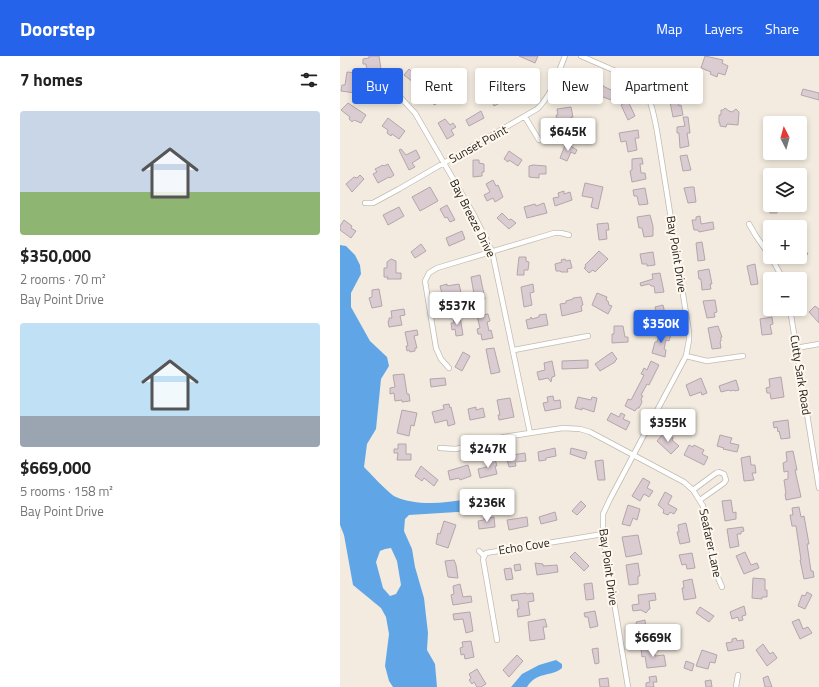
<!DOCTYPE html>
<meta charset="utf-8">
<style>
body{margin:0;font-family:"Titillium Web",sans-serif;background:#f6f6f6;color:#222;height:100vh;display:flex;flex-direction:column;font-size:15px;white-space:nowrap}
*{box-sizing:border-box;margin:0}
p{font-size:13px;color:#767676}
.icon{flex:none;width:22px;height:22px;fill:none;stroke:currentColor;stroke-width:2;stroke-linecap:round;stroke-linejoin:round}
.map{position:relative;flex:1;overflow:hidden}
.drawer{display:flex;flex-direction:column;background:#fff;width:340px}
.drawer>*{flex:none}
.banner{position:absolute;left:12px;top:12px;width:380px;height:36px;display:flex;gap:8px}
.needle{width:26px;rotate:354deg}
.buttons{position:absolute;left:423px;top:60px;display:grid;gap:8px}
.buttons a{display:grid;place-items:center;width:44px;height:44px;border-radius:4px;background:#fff;box-shadow:0 2px 6px #0003;font-size:20px}
.price{position:absolute;translate:-50% -34px;padding:0 9px;border-radius:4px;background:#fff;color:#222;font-size:13px;line-height:26px;filter:drop-shadow(0 1px 2px #0008)}
.price::after{content:'';position:absolute;left:50%;top:24px;width:12px;height:9px;margin-left:-6px;background:inherit;clip-path:polygon(0 0,100% 0,50% 100%)}
.price.current{background:#2563eb;color:#fff}
ul{padding:0;list-style:none}
li{display:grid;align-content:center;gap:8px;height:212px;padding:0 20px}
li span{display:grid;place-items:center;height:124px;border-radius:4px;color:#555}
li>.icon{margin-inline-start:auto}
span .icon{width:72px;height:72px;fill:#fffc;stroke-width:1}
li b{font-size:17px}
h2{display:flex;justify-content:space-between;align-items:center;height:48px;padding:0 20px;font-size:17px}
.tag{padding:0 14px;border-radius:4px;background:#fff;box-shadow:0 2px 6px #0003;font-size:14px;line-height:36px}
.tag.current{background:#2563eb;color:#fff}
header{display:flex;align-items:center;gap:24px;box-sizing:border-box;height:56px;padding:0 20px;background:#2563eb;color:#fff}
header strong{font-size:19px}
nav{display:flex;gap:22px;margin-inline-start:auto;font-size:14px}
main{display:flex;flex:1;min-height:0}
.map>svg:first-child{display:block}
</style>
<header>
<strong>Doorstep</strong>
<nav><a>Map</a><a>Layers</a><a>Share</a></nav>
</header>
<main>
<section class="drawer">
<h2>7 homes<svg class="icon" aria-label="filters" viewBox="0 0 24 24"><path d="M4 7h16M4 17h16"/><circle cx="9" cy="7" r="2"/><circle cx="15" cy="17" r="2"/></svg></h2>
<ul>
<li><span style="background:linear-gradient(#c9d6e8 65%,#8fb573 0)"><svg class="icon" aria-label="home" viewBox="0 0 24 24"><path d="M3 11l9-7 9 7M6 9v11h12V9"/></svg></span><div><b>$350,000</b><p>2 rooms · 70 m²</p><p>Bay Point Drive</p></div></li>
<li><span style="background:linear-gradient(#bfe0f5 75%,#9aa5b1 0)"><svg class="icon" aria-label="home" viewBox="0 0 24 24"><path d="M3 11l9-7 9 7M6 9v11h12V9"/></svg></span><div><b>$669,000</b><p>5 rooms · 158 m²</p><p>Bay Point Drive</p></div></li>
</ul>
</section>
<div class="map">
<svg width="479" height="631" viewBox="0 0 479 631">
<rect width="100%" height="100%" fill="#f3ebdf"/>
<path fill="#60a6e7" fill-rule="evenodd" d="M0,189L6,190L15,199L20,209L21,218L11,237V251L30,285L47,301L49,310L41,323L36,373L27,388L24,411C31,418 49,438 56,441C85,454 133,443 163,435L165,443L133,455L69,459L65,463L64,475L72,493L75,511L84,542L88,577L87,594L95,608L97,631H53L49,625L45,610L49,578L46,561L41,552L13,529L4,479L0,469ZM51,492L57,505L61,529L56,538L50,540L43,532L36,506L40,495L45,493Z
M216,604L222,608V612C212,621 197,615 187,631H171L182,618L199,609Z"/>
<path fill="#dbccd2" stroke="#b3a6ab" d="M29,0H39L41,13L31,14V15L27,16L26,8H23V3L29,2Z
M179,0H198L195,7Z
M365,0L383,4L382,7L388,10L385,19L378,17L377,21L370,18L371,16L361,12Z
M69,13L82,26L78,30L64,19Z
M338,14L342,18L341,20L350,28L348,31L345,29L343,32L332,21Z
M7,16L17,17L15,37L1,35L2,29H5Z
M231,16L263,29V30L271,34L272,32L279,35L274,45L263,41L262,43L252,39V37L238,31L236,35L231,33L233,29L227,26Z
M187,19L195,26L184,40L177,35L181,30L179,28Z
M99,27L108,42L94,49L89,40L94,37L91,32Z
M163,33L168,43L154,50L150,43L159,38L158,36Z
M463,33L479,37V44L461,39Z
M338,40L339,50L341,49L343,59L333,61L329,41Z
M288,45L295,60L288,64L281,49Z
M8,47L26,59L21,67L14,64L12,66L9,63L10,61L1,54Z
M231,51L233,61H231L232,71L221,73V68H218L216,59H218L217,53Z
M385,52L389,55L392,56L396,53L399,56L398,69L387,68L386,71L380,70V67H379V59H381V54H383Z
M141,55L144,62L129,70L126,64Z
M343,61H348L350,77H347L349,90L340,92L339,77H337V71L345,70Z
M48,62L65,75L59,83L52,78L51,80L47,77L48,74L42,70Z
M105,63L110,69L113,67L116,71L111,74L114,79L107,83L98,67Z
M298,74L299,82H295L297,94L288,96L286,85L281,86L279,77Z
M226,87L237,94L235,98L231,96L227,105L220,102Z
M61,93L66,99L76,94L80,102L72,107L75,111L69,114L59,94Z
M169,95L182,104L178,110L169,104L168,106L164,103Z
M347,99L351,114L343,115L340,100Z
M302,102L303,108H300L301,117H305L306,123L292,126L290,115L292,114V103Z
M133,104H139V107L144,108V116H142V120L133,121Z
M48,108L54,119L50,122L49,121L38,127L33,118L37,116L35,113L43,109L44,110Z
M193,109L206,110V118H199V122L189,121V110Z
M20,119L24,123L12,136L6,128L14,121L17,122Z
M153,124L156,130L158,129L163,141L155,146L153,142L147,145L144,139L150,136L146,128Z
M245,127L263,131L258,153L251,151L253,142L242,140Z
M90,131L98,145L80,155L72,141Z
M351,131H354L356,146L348,147L344,132Z
M305,132L308,148L299,149L297,140H294L293,134Z
M224,135V138L230,136L232,144L215,150L213,142L219,141L218,137Z
M204,147L207,157L187,162L184,151L195,148L196,150Z
M107,149L115,164L110,166L107,161L105,162L100,153Z
M430,149H437V157H430Z
M59,151L64,160L48,169L43,159Z
M162,157L169,164L171,163L176,167L169,173L157,162Z
M310,159L313,170V180L304,181L302,172H299L297,161Z
M360,160L361,168L373,166L374,173L359,176L358,174H354L352,164H356V161Z
M4,164L12,170L11,172L16,175L11,182L0,174V170Z
M268,167L269,174H266L267,183L259,184L257,168Z
M122,175L125,183L109,190L106,182Z
M362,186L365,204L358,205L356,187Z
M460,186L468,198L460,203Z
M81,188L86,195L75,202L71,196Z
M259,195L268,203L255,216L253,214L249,217L244,212L246,211L245,209Z
M313,196L315,209L307,210V208H302L300,198Z
M179,201H186V205L189,206L188,214H184V219H177Z
M51,203L56,205V217H61V223H47L48,221H44V212H47V206Z
M225,203L226,205L230,204L232,212L227,213L228,216H221L220,215H216L215,208L222,206L221,204Z
M415,208L418,228L411,229L407,210Z
M369,213L372,228H370L371,233L362,234L361,223H359L358,215Z
M320,217L324,236L315,237L314,230H311L309,228L301,230L300,227L313,223L312,218Z
M140,219L145,243L132,245L131,239L134,238L131,221Z
M107,228V230L119,228L122,241L116,243L115,239L103,242L100,230Z
M193,228L194,236L190,237L192,249L184,251L181,231Z
M39,233L42,250L32,252L29,242L32,241V234Z
M257,237L267,241L266,244L268,245L269,249L272,250L268,258L252,249Z
M241,241L243,249L241,250L242,255L222,260L220,248L226,247V245L233,243V242Z
M375,244L377,256L374,257L375,261L367,262L363,245Z
M323,249L327,266L318,267L317,264H315L314,257L316,256L315,251Z
M475,250L479,253V267L469,256Z
M64,253L65,259L60,260L62,269L49,271L48,265H49V262H52L51,255Z
M148,258L150,265L147,266L149,275L151,274L153,282L142,284L141,278H138L137,273L140,272L137,260Z
M206,258L208,269L188,273L186,264L190,263L191,261L192,263L199,261V259Z
M120,260L123,279L116,280L115,273L112,274L111,267H114L113,261Z
M432,261L433,268L430,269L432,278L422,279L420,263Z
M274,270H283L285,281H288V286L272,287V278H274Z
M378,270L382,281H381V285L380,286L381,292L372,293L368,272Z
M77,274L78,279L74,280L77,292H75V295L70,296L69,294L67,295L66,290H68L65,276Z
M321,275L331,278L329,285L326,284L324,293L326,294L325,301L312,297L315,286H317Z
M154,292L160,316L151,318L146,293Z
M123,296L130,300L122,315L115,311Z
M272,296L277,303L275,305V306L260,315L255,308Z
M248,304V312L222,313V305Z
M212,305L215,320L212,321L211,326L208,322L199,324L197,316L205,314L204,307Z
M311,305L319,309L309,329L307,328L301,339L303,340L301,343L302,346L299,352H297L295,355L285,350L288,343L291,344L301,325L304,319L301,318L304,312L307,314Z
M64,318L67,338H69L70,345L62,346V344L55,345L54,337L50,338V332L55,331L53,319Z
M441,321L444,341L431,343L430,337H427L426,332L430,331L429,323Z
M105,322L106,329L91,331L90,323Z
M361,322L367,337L362,339L361,336L350,340L346,329Z
M396,324L399,334L395,335L394,334L390,335L389,334L381,336L379,330Z
M213,340L214,345L220,344L221,352L205,355L203,347L208,346L207,341Z
M238,341L251,344L252,341L257,342L254,356L242,352V354L235,352Z
M170,342L174,361L159,364L158,359H160L157,344Z
M109,348L110,352L111,351L115,368L108,370L107,364L95,367L92,356L104,353L103,349Z
M136,351V354L143,352L145,361L130,364L128,353Z
M62,354L77,357L74,370L71,369L69,380L57,377Z
M271,357L279,361L281,357L285,359L283,363L290,366L286,374L267,364Z
M448,364L450,382L441,383L439,375L438,376L437,371L434,372L433,366Z
M323,378L327,381L330,378L333,382L332,384L339,390L331,398L317,385Z
M380,379L392,382L390,387L399,389L397,396L383,393L384,392L377,390Z
M58,388H66V398H71V404H57L58,397H54V393H58Z
M349,389L353,391L354,389L364,394L362,398L368,401L364,409L344,399Z
M215,392L216,400L206,402V404L199,405L198,396Z
M231,392L247,396L245,403L230,398Z
M453,395L457,414H455L461,441L446,444L445,438H446L444,424L448,423V415L444,416L443,407L447,405L446,396Z
M185,397L186,405L175,406L176,410L169,411L166,400Z
M410,400L411,409H415L416,417H412L414,424L404,425L401,402Z
M155,403L157,410H155L157,418L140,422L138,413L147,411L146,405Z
M263,404L265,424H258L255,405Z
M128,409L131,420L120,424L119,422L110,424L108,415Z
M81,410L98,424L94,430L84,422L82,425L75,420Z
M303,422L310,426L307,432L313,435L309,441L304,438L300,445L292,440Z
M325,436L332,440L328,448L337,453L334,458L330,456L328,459L323,457L324,454L318,449Z
M391,444L393,457L396,456V463L385,465L382,445Z
M241,445L246,450L237,459L232,455Z
M288,449L300,453L297,464L293,462L290,470L282,468Z
M459,451L461,461L464,460L469,488H467L471,515H473L474,521L464,523L460,504H461L456,470H452L450,459H453L452,452Z
M215,456L217,464L201,468L199,461Z
M148,461L149,462L154,461L155,471L139,473L138,465L144,464V462Z
M187,461L188,470L169,474L167,464Z
M104,465L116,469L108,492L96,488L98,477L100,478Z
M346,467L350,486L340,488L337,476H339L338,469Z
M403,471L404,475L401,476V478H397L399,490L390,492L387,473Z
M298,479L302,498L286,501L282,481Z
M235,496L249,510L244,515L230,501Z
M405,496L411,509L417,507L419,512L404,518L396,500Z
M352,497L355,512L347,513L346,508L342,509L339,499Z
M114,504L116,509L118,522L108,521L105,505Z
M195,507L203,508V510L217,509L218,516L197,519Z
M298,507L300,520H298V528L289,529L286,509Z
M180,508L181,514L175,515L174,509Z
M171,512L173,523L166,524L164,513Z
M413,522L425,523V534H427V541H422V543L412,542Z
M352,523L356,542L344,544L342,532H344L343,525Z
M252,527L254,543L246,544L244,528Z
M120,528L123,541L131,540L132,546L113,549L111,539L114,538L113,530Z
M467,536L472,539L465,553L458,550L462,539L465,540Z
M186,537V538L193,537L194,545L188,546L190,559L178,561L177,553H179L178,544L172,545L171,539Z
M315,537L316,544L309,545L310,553H309L306,557L301,554L293,555L292,549L299,548L298,539Z
M404,550L406,559L402,560L403,564L399,565L398,561L392,563L390,556Z
M360,551L374,560L369,566L356,557Z
M255,555L258,570L250,572L248,561H245L244,557Z
M130,556L133,575L126,577L123,563L114,564L113,558Z
M205,563L207,571H203L205,583L190,585L188,566Z
M459,563L463,573L468,571L472,577L460,583L452,566Z
M305,564L307,583L299,584L296,566Z
M396,582L397,585L403,584L404,592L388,595L386,587L392,586V583Z
M131,585L134,601L125,603L124,598L121,599L120,592L123,591L122,586Z
M423,588L430,598L433,596L437,602L427,610L416,594Z
M314,591L315,600L324,599L326,610L307,612L305,600L302,601L301,593Z
M258,592L259,607L255,608L252,593Z
M362,594L377,599L375,607L370,606L368,613L356,610Z
M177,599L183,605L169,621L163,614Z
M346,605L354,608L352,615L344,612Z
M137,613L146,628L141,631H137L134,626L132,628L129,624L131,622L129,618Z
M316,620L317,626H313L314,631H306V627L310,626L309,621Z
M428,620L432,631H425L423,622Z
M268,622L269,631H260L259,623Z
M371,624L372,631H366L365,625Z"/>
<g fill="none" stroke-linecap="round" stroke-linejoin="round">
<g stroke="#c2bbb0" stroke-width="6">
<path id="minor" d="M241,0L294,23C311,37 313,55 317,75L349,276V284L346,300L270,443L263,458V478L288,631
M50,38L61,42L75,57L134,159L152,195L190,377
M185,61L199,84
M25,147H33L59,133L197,53C212,39 217,19 225,0
M409,168L416,180L430,200
M431,201L443,223
M450,253L479,432
M456,292L479,288
M174,294L248,280
M346,300L367,305L403,300
M109,312L101,303L96,292L85,225L89,217L97,212L214,177H221L229,179
M100,392L116,393L164,381L223,372L240,373L250,376L344,426L353,434L363,450L376,517L382,531
M353,434L376,417L379,416L384,418L386,424L384,427L360,444
M139,495L144,500
M157,584L143,503L146,497L263,478
M396,631L398,619"/>
</g>
<use href="#minor" stroke="#fff" stroke-width="4.5"/>
</g>
<g text-anchor="middle" dominant-baseline="central" stroke-width="4" stroke-linejoin="round" paint-order="stroke">
<g font-size="12" fill="#1d1b16" stroke="#fff8ef">
<text transform="translate(138 88) rotate(-29)">Sunset Point</text>
<text transform="translate(133 162) rotate(63)">Bay Breeze Drive</text>
<text transform="translate(337 198) rotate(81)">Bay Point Drive</text>
<text transform="translate(461 319) rotate(81)">Cutty Sark Road</text>
<text transform="translate(371 487) rotate(78)">Seafarer Lane</text>
<text transform="translate(184 490) rotate(-9)">Echo Cove</text>
<text transform="translate(269 511) rotate(82)">Bay Point Drive</text>
</g>
</g>
</svg>
<div class="buttons">
<a><svg class="needle" viewBox="-14 -14 28 28"><path d="M0-13l5 13h-10z" fill="#e53935"/><path d="M0 13l5-13h-10z" fill="#767676"/></svg></a>
<a><svg class="icon" aria-label="layers" viewBox="0 0 24 24"><path d="M12 4l9 5-9 5-9-5zM3 14l9 5 9-5"/></svg></a>
<a>+</a>
<a>−</a>
</div>
<b class="price" style="left:228px;top:96px">$645K</b>
<b class="price" style="left:117px;top:270px">$537K</b>
<b class="price current" style="left:321px;top:288px">$350K</b>
<b class="price" style="left:328px;top:387px">$355K</b>
<b class="price" style="left:148px;top:413px">$247K</b>
<b class="price" style="left:147px;top:467px">$236K</b>
<b class="price" style="left:313px;top:602px">$669K</b>
<div class="banner">
<a class="tag current">Buy</a>
<a class="tag">Rent</a>
<a class="tag">Filters</a>
<a class="tag">New</a>
<a class="tag">Apartment</a>
</div>
</div>
</main>
